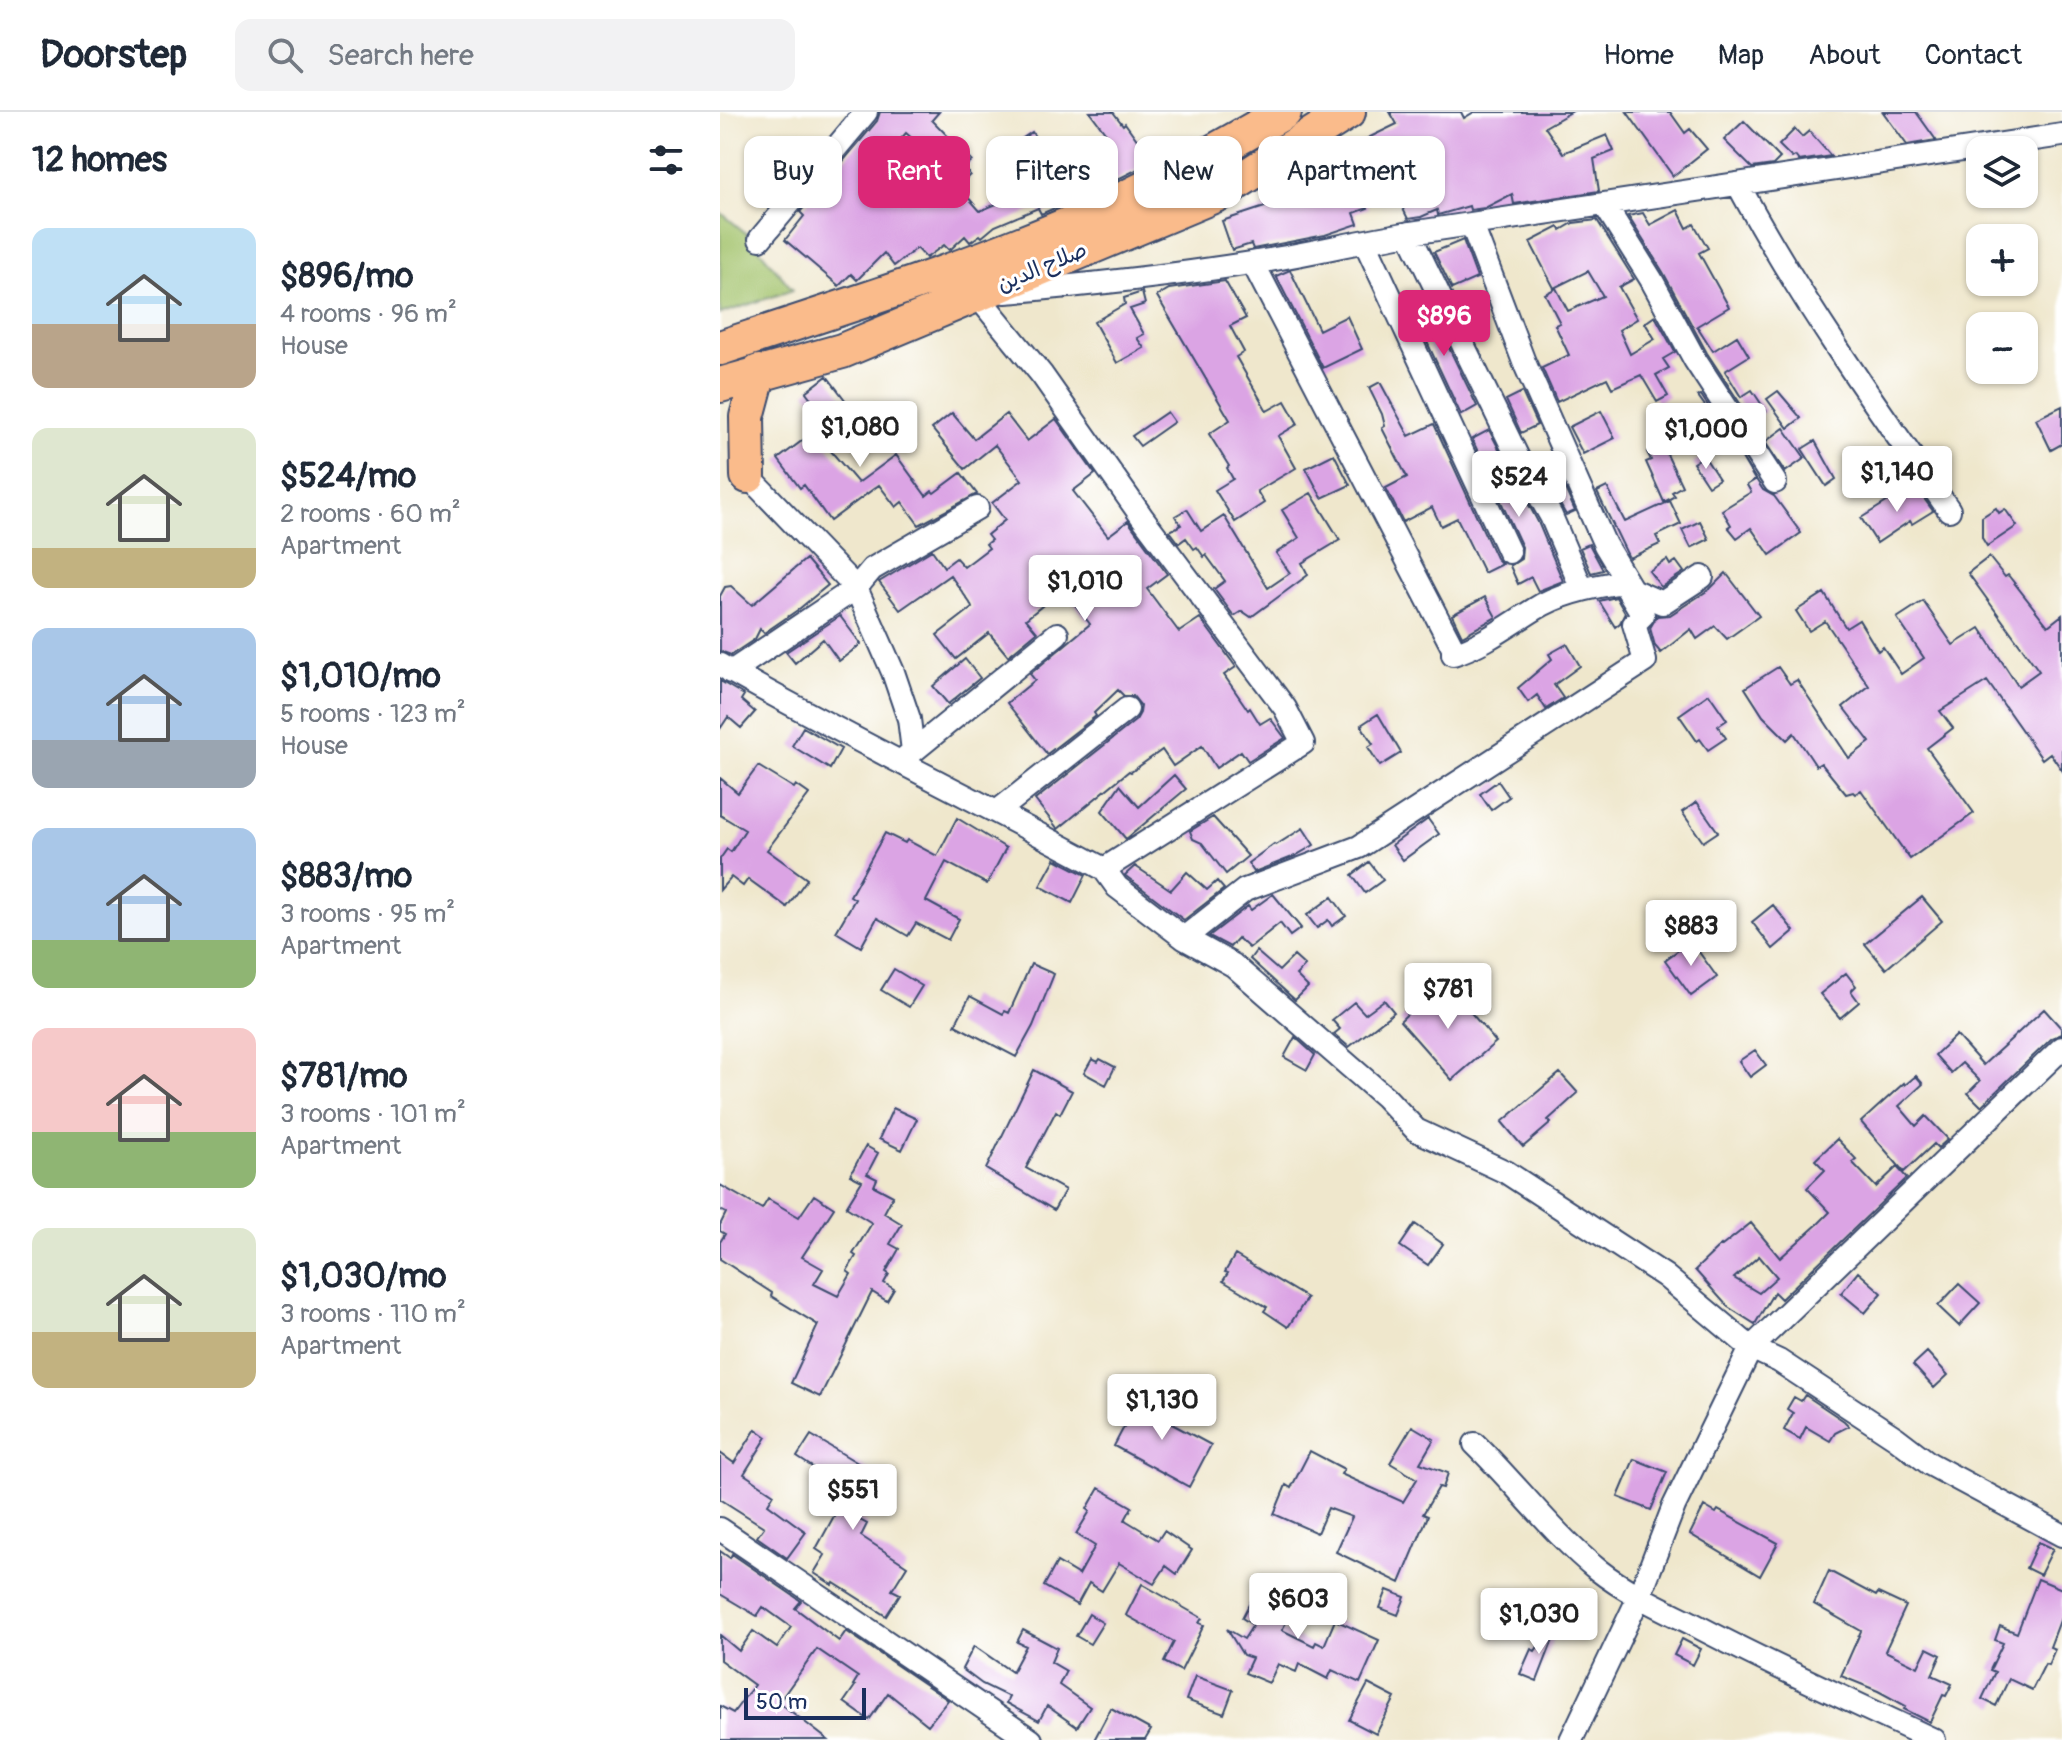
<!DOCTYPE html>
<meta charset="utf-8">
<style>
body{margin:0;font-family:Pangolin,"Playpen Sans Arabic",sans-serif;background:#f2f2f3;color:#1f2937;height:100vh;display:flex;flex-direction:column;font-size:30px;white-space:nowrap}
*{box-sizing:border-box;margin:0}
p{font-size:26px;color:#747a83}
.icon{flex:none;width:44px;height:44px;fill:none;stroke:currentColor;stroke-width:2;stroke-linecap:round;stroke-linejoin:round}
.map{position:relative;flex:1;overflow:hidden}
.panel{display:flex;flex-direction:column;background:#fff;width:720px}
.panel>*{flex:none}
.banner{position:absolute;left:24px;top:24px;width:760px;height:72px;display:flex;gap:16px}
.fabs{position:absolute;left:1246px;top:24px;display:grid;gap:16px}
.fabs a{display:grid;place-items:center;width:72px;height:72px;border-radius:16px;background:#fff;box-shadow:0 2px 6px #0004;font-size:40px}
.scale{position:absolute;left:24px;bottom:20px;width:122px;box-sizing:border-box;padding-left:8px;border:4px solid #1b2f5e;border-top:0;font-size:22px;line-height:28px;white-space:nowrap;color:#1b2f5e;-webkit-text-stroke:6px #fff;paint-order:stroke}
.price{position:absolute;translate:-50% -68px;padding:0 18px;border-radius:8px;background:#fff;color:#222;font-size:26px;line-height:52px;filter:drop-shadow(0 2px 4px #0008)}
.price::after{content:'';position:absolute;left:50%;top:48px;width:24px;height:18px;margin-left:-12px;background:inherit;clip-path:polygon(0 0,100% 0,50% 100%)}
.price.active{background:#db2777;color:#fff}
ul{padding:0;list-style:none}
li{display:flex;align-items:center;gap:24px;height:200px;padding:0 32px}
li span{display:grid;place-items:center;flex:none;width:224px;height:160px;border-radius:16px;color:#555}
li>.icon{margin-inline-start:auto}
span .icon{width:96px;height:96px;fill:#fffc;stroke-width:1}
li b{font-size:34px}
h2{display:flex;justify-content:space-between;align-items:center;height:96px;padding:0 32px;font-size:34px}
.chip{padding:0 28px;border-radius:16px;background:#fff;box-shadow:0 2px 6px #0004;font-size:28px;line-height:72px}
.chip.active{background:#db2777;color:#fff}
header{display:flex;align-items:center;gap:48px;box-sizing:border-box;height:112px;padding:0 40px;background:#fff;border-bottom:2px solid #e0e1e3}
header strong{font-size:38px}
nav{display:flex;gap:44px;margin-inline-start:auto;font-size:28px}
.search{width:560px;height:72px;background:#f2f2f3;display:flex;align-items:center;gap:20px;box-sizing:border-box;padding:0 28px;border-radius:16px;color:#747a83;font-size:30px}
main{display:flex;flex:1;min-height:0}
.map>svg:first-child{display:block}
</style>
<header>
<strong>Doorstep</strong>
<div class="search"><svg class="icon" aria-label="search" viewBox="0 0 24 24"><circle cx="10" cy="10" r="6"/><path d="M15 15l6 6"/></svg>Search here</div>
<nav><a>Home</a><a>Map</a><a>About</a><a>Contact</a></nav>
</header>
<main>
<section class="panel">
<h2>12 homes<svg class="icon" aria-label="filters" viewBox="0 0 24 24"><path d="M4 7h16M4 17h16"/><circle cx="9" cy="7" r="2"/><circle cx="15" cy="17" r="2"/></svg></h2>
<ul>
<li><span style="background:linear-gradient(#bfe0f5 60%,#b9a48a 0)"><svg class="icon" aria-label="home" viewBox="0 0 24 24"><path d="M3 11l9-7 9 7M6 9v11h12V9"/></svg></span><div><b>$896/mo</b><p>4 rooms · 96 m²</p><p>House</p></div></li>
<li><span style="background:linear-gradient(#dfe7d0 75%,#c2b280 0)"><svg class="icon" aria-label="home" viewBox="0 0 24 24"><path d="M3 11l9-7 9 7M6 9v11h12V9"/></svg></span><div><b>$524/mo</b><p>2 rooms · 60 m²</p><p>Apartment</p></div></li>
<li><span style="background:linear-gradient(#a9c7e8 70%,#9aa5b1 0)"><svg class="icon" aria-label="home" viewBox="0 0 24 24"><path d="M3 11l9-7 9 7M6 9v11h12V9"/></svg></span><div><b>$1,010/mo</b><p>5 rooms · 123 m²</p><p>House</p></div></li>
<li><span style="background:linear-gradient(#a9c7e8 70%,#8fb573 0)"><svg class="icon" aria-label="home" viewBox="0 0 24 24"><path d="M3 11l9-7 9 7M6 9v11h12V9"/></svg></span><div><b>$883/mo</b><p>3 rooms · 95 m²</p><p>Apartment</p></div></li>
<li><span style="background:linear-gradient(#f6c9c9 65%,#8fb573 0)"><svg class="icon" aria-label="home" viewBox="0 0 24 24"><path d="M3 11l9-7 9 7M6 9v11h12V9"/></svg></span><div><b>$781/mo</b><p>3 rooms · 101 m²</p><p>Apartment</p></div></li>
<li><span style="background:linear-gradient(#dfe7d0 65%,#c2b280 0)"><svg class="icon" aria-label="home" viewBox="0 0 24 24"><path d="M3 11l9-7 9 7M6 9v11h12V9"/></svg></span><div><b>$1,030/mo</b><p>3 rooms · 110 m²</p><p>Apartment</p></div></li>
</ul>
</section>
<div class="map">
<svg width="1342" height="1628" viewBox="0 0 1342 1628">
<rect width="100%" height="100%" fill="#fff"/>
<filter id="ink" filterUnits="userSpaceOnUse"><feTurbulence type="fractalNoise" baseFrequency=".0125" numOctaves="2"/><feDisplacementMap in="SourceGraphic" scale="16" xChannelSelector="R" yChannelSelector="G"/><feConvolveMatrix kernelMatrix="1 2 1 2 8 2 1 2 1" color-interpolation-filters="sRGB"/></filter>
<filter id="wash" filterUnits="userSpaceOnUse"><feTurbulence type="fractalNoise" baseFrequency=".006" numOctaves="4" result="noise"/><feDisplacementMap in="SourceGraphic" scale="32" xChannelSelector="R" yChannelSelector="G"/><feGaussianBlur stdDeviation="1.8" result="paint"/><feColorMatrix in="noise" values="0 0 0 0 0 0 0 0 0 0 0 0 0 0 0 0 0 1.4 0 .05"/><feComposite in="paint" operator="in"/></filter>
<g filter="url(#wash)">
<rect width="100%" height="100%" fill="#efe7cc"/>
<path fill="#a2c26b" stroke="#5e7864" stroke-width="2" d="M0,100L26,121L73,178L0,202Z"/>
<g id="blocks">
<path fill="#dba4e4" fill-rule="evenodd" d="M160,0H219L212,8L252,49L244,55L250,63L238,74L260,99L307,79L282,40L312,20L353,88L321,102L318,96L275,114L262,125L260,123L250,130L245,124L232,136L229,138L224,133L206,146L197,136L174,154L164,141L137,168L131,162L119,174L65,128L84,104L80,100L157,9ZM186,21L209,41L186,62L167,43Z
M370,0H393L403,13L405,11L423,36L428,32L440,46L378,77L363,59L392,35L385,26L388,24Z
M670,0H741L744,6L754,0H851L825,15L843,41L887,23L894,39L874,47L879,79L794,92L792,82L765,96L750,98L749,94L718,103L717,98L701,105L688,107L668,66L642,79L648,96L634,101L638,112L605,123L533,137L531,132L512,138L502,109L560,90L556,78L573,71L572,66L649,32L646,27L677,12Z
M907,0H950L965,21L970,17L987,37L953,64Z
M1163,0H1196L1216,28L1187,33Z
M1024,9L1060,46L1053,53L1032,56L1004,28Z
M1075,17L1082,25L1089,19L1111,44L1079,49L1075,44L1072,46L1059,33Z
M958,98L967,116L974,112L988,136L979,141L1009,195L977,214L993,239L1017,224L1029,244L1005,259L1021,285L1032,278L1046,299L1031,308L987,241L943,160L908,104L923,101L930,113Z
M877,108L914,167L899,175L917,207L899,218L910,242L935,227L925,211L935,204L955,240L943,247L949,256L936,263L948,284L937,290L921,263L892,276L887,266L837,290L822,256L849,243L835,213L840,211L825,182L836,176L848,199L883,184L868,159L834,176L810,130L839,115L841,118L853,111Z
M743,128L757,166L732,177L714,140Z
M570,158L599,218L627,204L642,237L603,256L556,164Z
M505,169L526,206L510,214L524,240L516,245L547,299L565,289L578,312L558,324L576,356L537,379L544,391L515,410L495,378L513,367L507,356L509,354L489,322L510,308L437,184L449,177Z
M422,180L425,192L410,197L424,222L417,226L424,236L397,251L374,210L405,192L404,186Z
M704,184L757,294L741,303L694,202L701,199L696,188Z
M107,264L138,305L104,331L138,371L176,343L206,384L212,379L214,381L241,361L257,382L199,413L182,390L176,395L159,373L110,409L84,373L80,376L58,347L108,309L86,280Z
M660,270L689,324L714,312L776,446L782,452L764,461L737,406L721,414L712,395L683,410L666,376L687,365L662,316L665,314L662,302L649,276Z
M1058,279L1081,306L1068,316L1047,287Z
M802,280L817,313L801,321L786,288Z
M981,283L1004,318L1001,320L992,306L958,325L951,313L985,294L978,284Z
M1342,294V332L1331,338L1316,307Z
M881,299L895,326L863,342L849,315Z
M447,300L454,310L420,334L412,324Z
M232,301L254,327L286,302L307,329L336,307L375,362L353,379L388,424L408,409L447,462L427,477L459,520L480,506L516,555L504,563L528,598L530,596L540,612L550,606L565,626L528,649L521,639L496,656L482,634L453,654L442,638L411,660L409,659L338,717L315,688L416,608L420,601L421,594L413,584H404L398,578L374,601L376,604L327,642L287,591L315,568L310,562L370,512L343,477L306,507L317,520L288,544L269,521L236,547L217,523L252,496L250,491L230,463L180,498L159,470L212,438L224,455L236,446L244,455L269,436L266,432L271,428L267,423L285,408L272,391L302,368L275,333L245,357L212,317Z
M1064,316L1085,346L1065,360L1045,330Z
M769,318L818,410L843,469L818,479L811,465L798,472L790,454L801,447L802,435L752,327Z
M1095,329L1116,367L1106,374L1082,337Z
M942,332L962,374L952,380L955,384L944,390L926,350L931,348L927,340Z
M819,341L824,351L832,347L855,399L846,403L813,344Z
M614,342L630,373L602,386L586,356Z
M984,344L999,367L988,374L973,351Z
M1022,346L1043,378L1054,384L1081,421L1050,443L1031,416L1017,426L1008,415L1011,413L1002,398L1031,380L1027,373L1035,368Z
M1194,373L1213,399L1192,412L1190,409L1157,431L1141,406Z
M887,375L905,410L950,389L961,412L936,424L940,432L909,446L877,380Z
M591,381L620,428L582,451L588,463L531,505L522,499L514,504L494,477L505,469L486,443L484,445L477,435L474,437L466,426L459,431L450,419L461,413L455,404L467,397L481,419L504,404L548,476L570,461L556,441L579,426L562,398Z
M1276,396L1279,401L1285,397L1297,414L1267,434L1262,426V405Z
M980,409L989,427L971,436L962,418Z
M869,432L883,458L871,461L860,436Z
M1269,445L1285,465L1288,463L1328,514L1342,503V658L1330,641L1322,647L1267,569L1220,599L1233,616L1207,636L1254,701L1190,747L1141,678L1135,682L1133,680L1126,682L1101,651L1096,654L1074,621L1067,628L1043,604L1025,576L1058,555L1070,572L1077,568L1129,646L1150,630L1123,595L1149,574L1105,509L1089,519L1076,499L1104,481L1126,516L1139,508L1158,539L1163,535L1181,562L1204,546L1177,506L1203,489L1233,533L1260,516L1298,574L1319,559L1248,461Z
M86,447L108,473L79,497L44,521L40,517L35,527L11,543L0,539V484L5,475L11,474L32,493Z
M947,448L950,453L956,449L964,460L941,475L929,459Z
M1006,461L1039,504L1007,527L995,514L977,527L971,517L941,541L935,534L930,516L937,504L950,503L990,477Z
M765,485L776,505L742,524L732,503Z
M896,485L905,501L900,511L895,515L879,489Z
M120,504L141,532L119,549L103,527L75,551L66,540Z
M847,532L860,554L834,573L843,586L826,597L817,583L808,590L798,576L832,547L829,542Z
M245,547L260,566L228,592L213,574Z
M0,569L24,583L21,588L35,600L21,616L8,605L0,617Z
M989,582L1007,608L998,614L1006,626L988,638L980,627L977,629L959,603Z
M658,602L681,641L660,654L648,635L653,632L641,613Z
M83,615L121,637L110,657L72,634Z
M38,654L74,676L76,673L89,682L47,738L87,767L67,795L28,767L23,774L11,765L0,778V747L7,737L11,740L25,718L0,703V666L18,681Z
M454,663L466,677L406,727L382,699L400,673L419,695Z
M778,669L789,685L771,698L760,682Z
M977,690L998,720L983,730L962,700Z
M493,705L528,744L506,762L482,731L473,727L470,719Z
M237,706L286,736L267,772L226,750L206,789L239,807L228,828L196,811L188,824L157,806L141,835L116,820L135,787L130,784L165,721L185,731L187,728L217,744Z
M708,707L719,722L683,748L672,733Z
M583,716L594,733L575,744L534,760L528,751L554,732L556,733Z
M335,747L366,763L352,791L320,774Z
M649,750L663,768L645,781L632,763Z
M415,754L451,778L467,760L487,778L497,769L504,777L464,808L407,765L405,763Z
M553,782L581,816L570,824L560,811L529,836L518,826L510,835L489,824L528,794L531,798Z
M612,785L626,804L612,814L608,808L597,816L587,803Z
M1202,785L1222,809L1166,857L1145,832Z
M1053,793L1074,819L1053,837L1032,810Z
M971,829L997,865L971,884L945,848Z
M536,839L559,859L574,844L585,854L576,863L588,875L575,888L530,847Z
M311,852L334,862L313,914L296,945L235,913L250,884L283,902L285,899L289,901Z
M174,857L202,874L189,895L161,878Z
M1126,861L1136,874L1131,879L1139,890L1120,906L1100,882Z
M723,868L776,930L732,968L680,909Z
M664,888L674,900L629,935L614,922L620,917L612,908L634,890L645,902Z
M1324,897L1342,917V922L1332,926L1261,994L1248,981L1260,969L1242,951L1231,961L1215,943L1236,923L1263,953Z
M575,925L595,943L587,958L564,945Z
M1035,938L1046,953L1030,965L1019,949Z
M372,947L378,950L380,947L395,955L386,973L364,961Z
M314,958L352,979L340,1002L336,999L306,1056L345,1078L334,1098L266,1057Z
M840,961L858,981L828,1008L831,1011L803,1035L782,1010Z
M1196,964L1203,972L1179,994L1196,1014L1206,1004L1228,1027L1218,1036L1214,1032L1184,1060L1141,1010L1184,971L1185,973Z
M173,996L197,1007L182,1038L159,1027Z
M1117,1027L1136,1047L1132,1050L1156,1075L1177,1055L1187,1066L1061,1187L1054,1180L1035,1212L1008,1195L975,1158L1001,1133L1002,1134L1031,1111L1060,1146L1099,1111L1110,1100L1087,1076L1105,1058L1095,1048ZM1039,1144L1057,1165L1039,1181L1014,1166Z
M146,1034L158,1041L147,1062L157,1067L154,1074L173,1084L164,1101L182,1112L170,1132L179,1137L166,1160L169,1162L164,1171L174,1177L167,1189L152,1180L100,1285L71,1271L98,1213L51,1184L52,1181L0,1147V1130L5,1122L0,1119V1113L6,1101L0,1098V1073L42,1097L48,1087L79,1105L94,1083L114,1096L82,1145L103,1157L94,1172L118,1184L131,1162L127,1159L136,1144L133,1142L152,1111L126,1095L142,1069L130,1063Z
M695,1112L723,1132L708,1153L680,1134Z
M515,1143L587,1186L568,1215L544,1199L547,1195L503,1169L508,1161L505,1160Z
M1138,1160L1162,1181L1145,1201L1121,1181Z
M1239,1172L1260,1191L1239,1214L1218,1194Z
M1207,1240L1228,1263L1214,1276L1193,1253Z
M1085,1283L1124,1309L1129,1314L1115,1321L1110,1329L1086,1315L1080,1327L1064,1318L1073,1301L1067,1297L1074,1285L1081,1289Z
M436,1284L458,1298L450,1311L491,1333L469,1375L394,1334L416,1292L427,1298Z
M692,1314L714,1327L700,1351L728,1361L723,1376L719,1375L703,1402L708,1404L680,1471L616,1440L632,1405L608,1396L597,1421L554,1402L566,1373L571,1376L590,1339L624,1357L621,1362L683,1390L697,1367L670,1351Z
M36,1317L47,1325L24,1362L54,1382L48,1392L86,1420L67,1446L37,1425L44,1415L0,1387V1341L14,1351Z
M91,1323L163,1366L138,1407L147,1412L141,1424L187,1454L172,1478L180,1482L166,1504L114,1471L113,1473L94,1461L105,1443L96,1437L126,1382L124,1381L126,1377L77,1345Z
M914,1347L947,1360L931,1398L898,1385Z
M379,1376L412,1395L405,1408L438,1428L444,1419L472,1438L457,1462L446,1454L434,1472L399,1451L382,1479L369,1471L357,1493L324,1474L337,1450L359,1463L375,1434L356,1422L370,1399L367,1397Z
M984,1394L996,1401L998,1398L1058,1431L1040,1464L970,1422Z
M1318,1430L1333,1437L1320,1463L1306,1456Z
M0,1439L10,1446L12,1442L81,1489L75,1496L119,1529L126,1519L228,1588L208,1613L168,1581L149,1608L124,1590L135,1574L133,1573L138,1565L97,1537L59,1590L108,1628H0V1594L13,1601L34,1573L0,1548V1523L19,1539L33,1519L57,1536L71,1515L43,1495L37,1504L0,1482Z
M1109,1459L1156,1484L1158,1481L1186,1494L1165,1539L1198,1555L1207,1536L1221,1543L1212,1563L1232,1572L1226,1584L1223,1583L1210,1610L1184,1597L1186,1594L1158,1579L1121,1564L1141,1519L1094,1492Z
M544,1464L559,1471L557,1475L579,1486L562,1518L594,1534L596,1530L604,1534L615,1508L659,1528L640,1571L612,1558L608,1567L579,1552L576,1560L558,1552L549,1571L525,1561L532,1546L523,1543L507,1517L524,1527L533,1513L522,1506Z
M1318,1467L1342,1477V1503L1330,1535L1335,1537L1328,1553L1325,1552L1312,1578L1289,1567L1276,1594L1262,1587L1275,1560L1270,1558L1283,1531L1275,1528L1280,1514L1297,1521Z
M422,1472L482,1506L479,1511L484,1513L461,1559L444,1550L454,1530L406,1503Z
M667,1478L685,1485L678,1503L660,1496Z
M369,1502L383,1511L370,1532L356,1524Z
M833,1513L838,1515L817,1569L800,1562L811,1537L815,1539Z
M303,1518L337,1536L331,1550L346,1559L339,1573L370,1595L357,1615L327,1594L319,1609L286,1591L289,1585L262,1572L242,1557L254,1534L292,1560L306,1534L297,1530Z
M962,1527L981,1537L973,1553L954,1543Z
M475,1564L513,1578L504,1602L466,1588Z
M648,1572L675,1586L656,1622L629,1608Z
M391,1596L431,1618L425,1628H374Z"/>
</g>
</g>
<g filter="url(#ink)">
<use href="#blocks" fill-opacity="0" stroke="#3b4b6e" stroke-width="2"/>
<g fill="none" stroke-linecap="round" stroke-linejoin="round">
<g stroke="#3b4b6e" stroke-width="26">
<path id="minor" d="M1019,74C1080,187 1155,293 1229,398
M884,92L931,167L975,248L1055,370
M752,113L804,250L885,433L912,478L942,491L982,465
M689,121L798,346L831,404L862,477
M40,127L146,0
M645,130L789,440
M285,180C368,173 449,164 531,151C585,143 638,129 691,121C908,89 1125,57 1342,23
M256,182L322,263L422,405L565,596L583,631L384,757
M28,364L136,476L173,560L189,607L193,639
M0,553C126,625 257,688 384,757L397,775L464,826L513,853L665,985L696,1018L786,1060L945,1164L1031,1236L1059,1249L1176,1326L1210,1352L1342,1423
M11,560L136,476L152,457L257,396
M186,645L337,522
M278,699L407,597
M464,826L525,778L639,735L925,549L914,512L923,503L903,470C874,474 840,481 815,497C789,513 763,533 733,542V536L533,151
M755,1332C797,1373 832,1421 878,1458C906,1480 941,1496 973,1512C1052,1554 1134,1590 1214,1628
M0,1417L311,1628
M851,1628L919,1485L954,1394L1031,1236L1342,936"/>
</g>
<g stroke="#3b4b6e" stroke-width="38">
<path id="highway" d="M0,236C117,197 235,161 349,112C423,80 494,40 564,0
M0,273L122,239L500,81L628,0
M28,364L27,305L39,260"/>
</g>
<use href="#minor" stroke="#fff" stroke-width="22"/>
<use href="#highway" stroke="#fabb8b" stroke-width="34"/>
</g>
</g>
<g text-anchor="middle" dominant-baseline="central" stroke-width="6" stroke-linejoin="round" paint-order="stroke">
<g font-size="22" fill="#1b2f5e" stroke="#fff">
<text transform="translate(322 155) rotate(-23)">صلاح الدين</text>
</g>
</g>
</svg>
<div class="fabs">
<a><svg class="icon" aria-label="layers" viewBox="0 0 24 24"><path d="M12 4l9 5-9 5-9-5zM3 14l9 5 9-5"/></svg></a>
<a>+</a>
<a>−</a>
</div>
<div class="scale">50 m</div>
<b class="price active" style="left:724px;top:246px">$896</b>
<b class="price" style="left:140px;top:357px">$1,080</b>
<b class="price" style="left:986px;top:359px">$1,000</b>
<b class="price" style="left:1177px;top:402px">$1,140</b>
<b class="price" style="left:799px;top:407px">$524</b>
<b class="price" style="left:365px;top:511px">$1,010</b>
<b class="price" style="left:971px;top:856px">$883</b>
<b class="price" style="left:728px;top:919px">$781</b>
<b class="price" style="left:442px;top:1330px">$1,130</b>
<b class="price" style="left:133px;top:1420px">$551</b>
<b class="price" style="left:578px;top:1529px">$603</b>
<b class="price" style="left:819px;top:1544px">$1,030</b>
<div class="banner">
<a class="chip">Buy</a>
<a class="chip active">Rent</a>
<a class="chip">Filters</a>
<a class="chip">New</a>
<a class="chip">Apartment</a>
</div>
</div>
</main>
